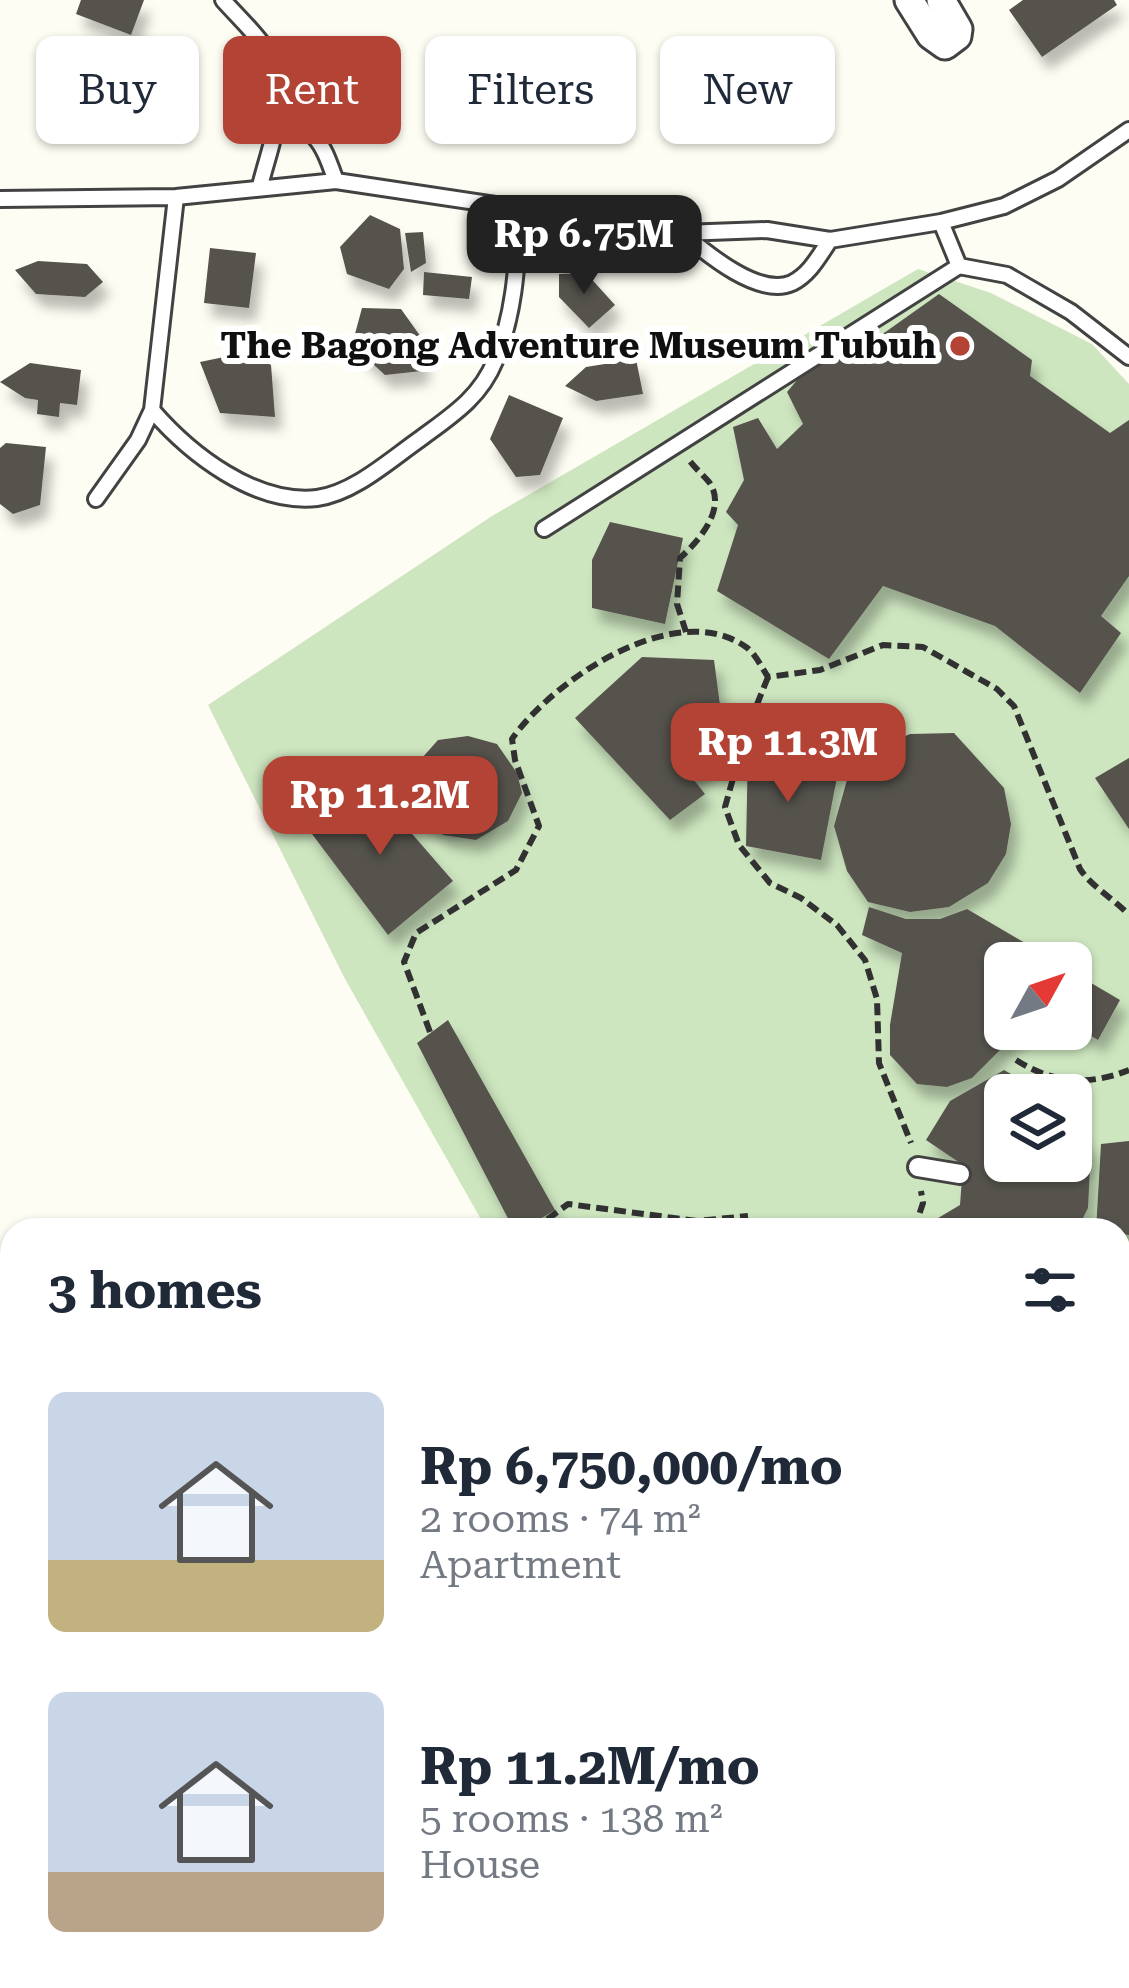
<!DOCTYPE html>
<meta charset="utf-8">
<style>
body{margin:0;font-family:"Roboto Serif",serif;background:#f6f6f7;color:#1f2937;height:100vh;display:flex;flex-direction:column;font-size:45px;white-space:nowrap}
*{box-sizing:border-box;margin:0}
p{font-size:39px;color:#747a83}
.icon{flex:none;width:66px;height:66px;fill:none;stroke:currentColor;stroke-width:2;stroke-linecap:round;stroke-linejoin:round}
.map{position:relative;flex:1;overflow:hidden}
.drawer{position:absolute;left:0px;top:1218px;width:1131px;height:771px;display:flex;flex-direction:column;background:#fff;border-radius:36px 36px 0 0;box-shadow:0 3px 9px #0004}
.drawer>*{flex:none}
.banner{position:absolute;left:36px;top:36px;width:1059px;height:108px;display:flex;gap:24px}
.needle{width:78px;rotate:50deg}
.buttons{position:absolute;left:984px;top:942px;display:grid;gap:24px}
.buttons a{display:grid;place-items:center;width:108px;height:108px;border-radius:18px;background:#fff;box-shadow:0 3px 9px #0004;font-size:60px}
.price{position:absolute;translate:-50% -102px;padding:0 27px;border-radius:24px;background:#b34334;color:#fff;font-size:39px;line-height:78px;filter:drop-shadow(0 3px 6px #0008)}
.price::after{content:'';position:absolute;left:50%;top:72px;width:36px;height:27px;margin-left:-18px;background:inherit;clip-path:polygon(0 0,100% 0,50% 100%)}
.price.current{background:#222;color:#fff}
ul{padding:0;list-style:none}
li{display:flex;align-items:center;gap:36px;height:300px;padding:0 48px}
li span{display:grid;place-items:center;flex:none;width:336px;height:240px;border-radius:18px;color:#555}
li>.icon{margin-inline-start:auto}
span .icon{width:144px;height:144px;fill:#fffc;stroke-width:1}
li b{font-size:51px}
h2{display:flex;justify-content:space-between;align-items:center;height:144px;padding:0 48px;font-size:51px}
.tag{padding:0 42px;border-radius:18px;background:#fff;box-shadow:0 3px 9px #0004;font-size:42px;line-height:108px}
.tag.current{background:#b34334;color:#fff}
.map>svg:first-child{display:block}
</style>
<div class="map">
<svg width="1129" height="1988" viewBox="0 0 1129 1988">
<defs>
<filter id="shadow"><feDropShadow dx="7" dy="13" stdDeviation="6" flood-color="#0004"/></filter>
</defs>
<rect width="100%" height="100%" fill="#fefdf3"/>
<path fill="#cde6bf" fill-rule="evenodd" d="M918,269L991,293L1092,344L1129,384V1744L1119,1751V1230H487L345,979L208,705L492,516ZM1005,963H1071V1029H1005ZM1005,1095H1071V1161H1005Z"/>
<path fill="#57524d" filter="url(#shadow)" d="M81,0H144L131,35L76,14Z
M1023,0H1114L1117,5L1042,57L1009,10Z
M170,45L182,99L127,111L115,58Z
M370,215L400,229L404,269L389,289L347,274L340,247Z
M423,232L426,263L411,272L405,233Z
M210,248L256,253L249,308L204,303Z
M38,261L87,264L103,282L85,297L36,294L15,270Z
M424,272L472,277L469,299L423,295Z
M586,273L615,305L589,328L559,297V274Z
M939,294L1032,360L1030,376L1110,433L1129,420V576L1101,616L1121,633L1080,693L995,626L883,586L829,659L717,591L738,525L726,512L744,480L733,427L758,418L777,449L803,424L787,392L809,366L853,355Z
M362,308L401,309L421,337L422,371L385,375L352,345Z
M248,352L271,365L275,417L220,413L200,362Z
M636,359L643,394L596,401L565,386L586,367Z
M30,363L81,370L77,405L60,403L59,417L37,414L38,400L25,398L0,382Z
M509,395L563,418L540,475L516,477L490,439Z
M6,443L46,447L40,505L13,514L0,504V448Z
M610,522L683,538L665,624L592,608V560Z
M642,657L714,660L725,743L694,780L705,794L670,820L575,718Z
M954,733L1004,788L1011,824L1006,854L988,883L949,907L910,912L868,902L847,871L834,826L847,780L865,754L910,734Z
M468,736L497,744L517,773L522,793L508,821L476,840L443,835L422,817L410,793L422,758L438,740Z
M748,749L838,772L821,860L746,846Z
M1129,758V829L1095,778Z
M367,782L453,881L388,935L309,830Z
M869,907L906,919H940L967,909L1025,943L1040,963H1005V1029H1021L972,1078L947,1087L917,1084L890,1055V1025L902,953L862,935Z
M1086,980L1120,1000L1098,1040L1071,1024V1006Z
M448,1020L555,1210L522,1230H514L417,1043Z
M1004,1070L1048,1095H1005V1161H1071V1119L1091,1147L1088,1208L1077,1230H931L928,1224L960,1205L963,1165L926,1140L950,1101Z
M1129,1141V1235L1119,1234V1230H1096L1101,1144Z
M1119,1282L1129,1291V1323L1119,1331Z
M1119,1481L1129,1488V1551L1119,1555Z"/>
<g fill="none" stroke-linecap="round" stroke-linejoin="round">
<g stroke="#424242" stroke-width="20">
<path id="service" d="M223,0C238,17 256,33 268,52C294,91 270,145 260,186
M275,124C317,123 323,146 336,181
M176,197L152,410C190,454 255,505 317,498C354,493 390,460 420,439C451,416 480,398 495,361C516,311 517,260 520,208
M0,199L176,197L336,181L682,233L767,230L830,240L941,222L1004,206L1058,179L1129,130
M941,222L959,266L1007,275L1071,312L1129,357
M682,233C706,253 759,298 792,283C810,274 819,256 830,240
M96,499L138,440L152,410
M544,529L959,266"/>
</g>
<g stroke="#424242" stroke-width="24">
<path id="pedestrian" d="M918,1167L960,1174"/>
</g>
<g stroke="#424242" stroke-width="33">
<path id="minor" d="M909,0L931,35L945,45L957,36L958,29L941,0
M0,1656L12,1672
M1119,1790L1129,1783
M217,1977L223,1988
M960,1977L966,1988
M893,1988L904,1977"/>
</g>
<path stroke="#313131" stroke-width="6" stroke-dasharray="12 6" stroke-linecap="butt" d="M686,632L677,604L680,558C698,542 728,508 709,482C703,475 695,468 689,460
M768,677L746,732L725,807L739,845L770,883L801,898L837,925L865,960L877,999L879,1063L911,1143
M430,1032L404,962L416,933L516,870L539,826L515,760L512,739C552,681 675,597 746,647C755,653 762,668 768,677L820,670L883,645L923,647L997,689L1014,706L1080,869C1092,887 1113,898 1129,915
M1016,1060C1054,1084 1088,1086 1129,1070
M533,1230L568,1204L697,1221
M691,1230L697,1221L748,1216
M914,1230L923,1203L921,1191
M1119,1347L1129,1344"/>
<use href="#service" stroke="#fff" stroke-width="14"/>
<use href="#pedestrian" stroke="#fff" stroke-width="18"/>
<use href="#minor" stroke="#fff" stroke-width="27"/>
</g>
<circle fill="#b34334" stroke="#fff" stroke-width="4.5" cx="960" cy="346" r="12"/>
<g text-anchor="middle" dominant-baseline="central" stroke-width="12" stroke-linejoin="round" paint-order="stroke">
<g font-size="36" font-weight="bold" fill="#0f0f0f" stroke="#fff" text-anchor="end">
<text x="936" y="346">The Bagong Adventure Museum Tubuh</text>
</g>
</g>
</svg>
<div class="buttons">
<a><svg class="needle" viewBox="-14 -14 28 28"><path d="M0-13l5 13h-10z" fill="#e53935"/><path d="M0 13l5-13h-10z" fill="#747a83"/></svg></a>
<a><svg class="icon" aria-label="layers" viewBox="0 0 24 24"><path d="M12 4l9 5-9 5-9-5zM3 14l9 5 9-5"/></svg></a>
</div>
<b class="price current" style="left:584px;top:297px">Rp 6.75M</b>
<b class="price" style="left:788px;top:805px">Rp 11.3M</b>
<b class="price" style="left:380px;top:858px">Rp 11.2M</b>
<div class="banner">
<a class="tag">Buy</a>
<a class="tag current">Rent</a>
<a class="tag">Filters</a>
<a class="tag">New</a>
</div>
<section class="drawer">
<h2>3 homes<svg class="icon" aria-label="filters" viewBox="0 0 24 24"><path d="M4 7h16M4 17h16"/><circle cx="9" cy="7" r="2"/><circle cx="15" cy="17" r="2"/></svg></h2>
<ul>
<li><span style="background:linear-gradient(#c9d6e8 70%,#c2b280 0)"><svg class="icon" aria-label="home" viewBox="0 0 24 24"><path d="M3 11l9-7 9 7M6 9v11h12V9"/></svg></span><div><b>Rp 6,750,000/mo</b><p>2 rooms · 74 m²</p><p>Apartment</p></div></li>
<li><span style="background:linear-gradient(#c9d6e8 75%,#b9a48a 0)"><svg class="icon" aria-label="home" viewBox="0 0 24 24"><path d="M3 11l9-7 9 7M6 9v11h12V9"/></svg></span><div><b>Rp 11.2M/mo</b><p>5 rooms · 138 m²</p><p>House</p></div></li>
</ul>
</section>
</div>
